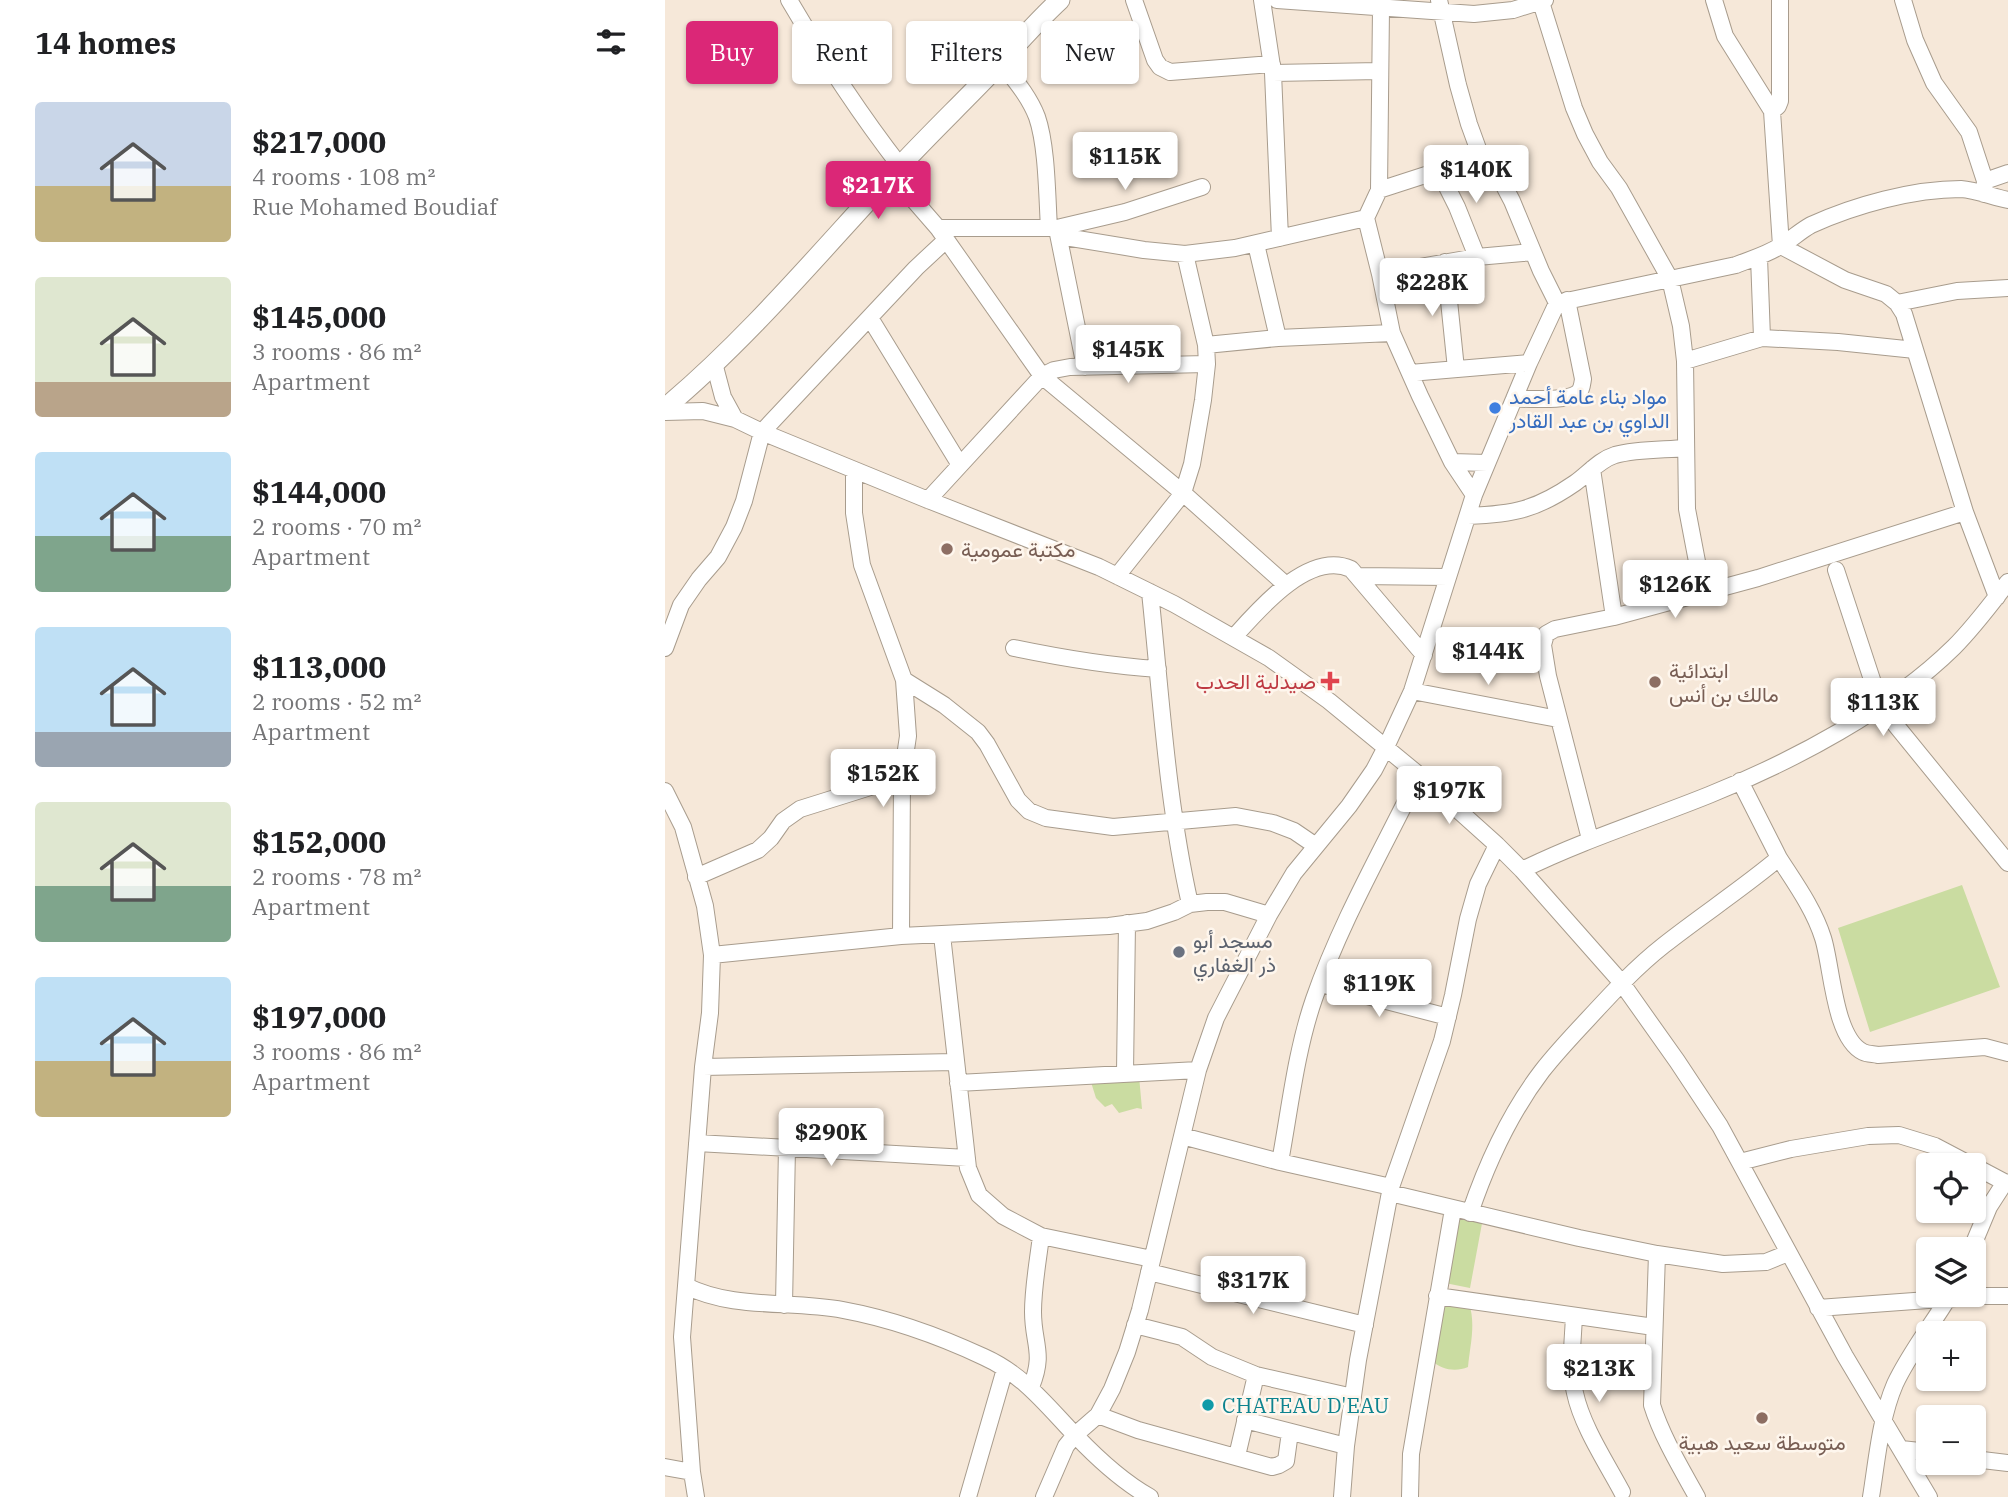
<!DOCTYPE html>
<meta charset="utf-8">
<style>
body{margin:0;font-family:"IBM Plex Serif",Vazirmatn,serif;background:#f6f6f6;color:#202124;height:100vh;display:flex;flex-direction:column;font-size:26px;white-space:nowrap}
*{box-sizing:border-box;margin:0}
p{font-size:23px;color:#757577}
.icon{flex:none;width:38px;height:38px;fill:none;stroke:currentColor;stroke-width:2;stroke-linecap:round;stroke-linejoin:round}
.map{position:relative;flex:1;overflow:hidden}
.panel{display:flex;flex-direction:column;background:#fff;width:665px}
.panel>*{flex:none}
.top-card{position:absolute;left:21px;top:21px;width:665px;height:63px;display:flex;gap:14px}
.tools{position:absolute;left:1251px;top:1153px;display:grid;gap:14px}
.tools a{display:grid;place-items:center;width:70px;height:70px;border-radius:7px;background:#fff;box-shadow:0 2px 5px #0004;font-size:35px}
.price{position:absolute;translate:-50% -60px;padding:0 16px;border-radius:7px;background:#fff;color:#222;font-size:23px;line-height:46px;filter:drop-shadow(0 2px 4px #0008)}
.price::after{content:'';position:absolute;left:50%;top:42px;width:21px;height:16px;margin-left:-10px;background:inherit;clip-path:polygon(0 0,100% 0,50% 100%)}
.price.selected{background:#db2777;color:#fff}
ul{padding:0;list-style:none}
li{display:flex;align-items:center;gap:21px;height:175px;padding:0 35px}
li span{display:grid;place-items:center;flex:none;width:196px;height:140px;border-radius:7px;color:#555}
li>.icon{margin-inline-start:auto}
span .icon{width:84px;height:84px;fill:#fffc;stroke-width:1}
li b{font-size:30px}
h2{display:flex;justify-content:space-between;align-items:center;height:84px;padding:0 35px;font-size:30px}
.tag{padding:0 24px;border-radius:7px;background:#fff;box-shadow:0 2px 5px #0004;font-size:24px;line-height:63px}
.tag.selected{background:#db2777;color:#fff}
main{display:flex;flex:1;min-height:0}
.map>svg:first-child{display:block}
</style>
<main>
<section class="panel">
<h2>14 homes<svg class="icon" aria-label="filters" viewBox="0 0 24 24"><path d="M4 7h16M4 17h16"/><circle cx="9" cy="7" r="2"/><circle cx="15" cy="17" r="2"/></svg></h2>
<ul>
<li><span style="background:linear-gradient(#c9d6e8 60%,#c2b280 0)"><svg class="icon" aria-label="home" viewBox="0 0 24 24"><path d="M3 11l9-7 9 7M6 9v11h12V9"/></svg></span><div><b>$217,000</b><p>4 rooms · 108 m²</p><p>Rue Mohamed Boudiaf</p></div></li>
<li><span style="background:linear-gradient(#dfe7d0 75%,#b9a48a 0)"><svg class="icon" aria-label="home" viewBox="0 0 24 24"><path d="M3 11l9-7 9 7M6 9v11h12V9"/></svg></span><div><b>$145,000</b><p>3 rooms · 86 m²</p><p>Apartment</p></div></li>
<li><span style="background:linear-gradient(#bfe0f5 60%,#7fa58c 0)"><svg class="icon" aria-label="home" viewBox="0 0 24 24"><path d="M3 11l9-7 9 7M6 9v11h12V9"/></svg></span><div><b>$144,000</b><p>2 rooms · 70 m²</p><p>Apartment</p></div></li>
<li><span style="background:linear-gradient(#bfe0f5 75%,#9aa5b1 0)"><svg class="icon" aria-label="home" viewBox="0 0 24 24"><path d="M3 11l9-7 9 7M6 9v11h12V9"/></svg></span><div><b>$113,000</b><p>2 rooms · 52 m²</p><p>Apartment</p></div></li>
<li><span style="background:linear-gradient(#dfe7d0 60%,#7fa58c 0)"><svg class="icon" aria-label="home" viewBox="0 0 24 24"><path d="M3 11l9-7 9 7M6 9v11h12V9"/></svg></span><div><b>$152,000</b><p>2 rooms · 78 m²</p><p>Apartment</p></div></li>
<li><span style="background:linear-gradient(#bfe0f5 60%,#c2b280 0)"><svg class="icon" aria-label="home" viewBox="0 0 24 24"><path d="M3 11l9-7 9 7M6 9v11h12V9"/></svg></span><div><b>$197,000</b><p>3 rooms · 86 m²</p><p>Apartment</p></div></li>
</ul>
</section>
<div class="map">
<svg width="1343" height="1497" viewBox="0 0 1343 1497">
<rect width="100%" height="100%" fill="#f6e8d9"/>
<path fill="#cadca1" d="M1297,885L1335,987L1205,1032L1173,928Z
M474,1076L477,1109L472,1108L454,1113L447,1104L440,1107L431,1098L425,1079Z
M793,1214L818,1218L805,1288L780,1283Z
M779,1300L804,1303C811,1325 805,1345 803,1367C791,1372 777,1370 767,1361Z"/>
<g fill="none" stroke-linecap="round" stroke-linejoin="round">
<g stroke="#a89c8d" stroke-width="18">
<path id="minor" d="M124,0C158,58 194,113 235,166
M469,0L490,60L495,67L505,72L607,64
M597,0L608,73L615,238
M612,0L809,14L848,10L880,0
M774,0L793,85L804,124L816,157L836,180L847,201L876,271L892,303
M1049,0L1060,36L1107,111L1116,246L1180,280L1221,294L1232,303L1239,314L1300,512L1332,597
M1238,0L1250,40L1269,83L1304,132L1320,181L1319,194
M876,2L909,108L920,134L935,162L954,188L1005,279L1016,326L1020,361L1022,509L1038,593
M335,61C349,79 364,96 372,117C382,146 382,196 384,228
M608,73L714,71
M1107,111L1113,106L1115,101V0
M774,171L792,207L812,257
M227,175L273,228L377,376L518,493L621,585
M1320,181L1343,173
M714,190L716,8
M273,228H392L460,212L537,187
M392,229L420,367
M394,236L479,250L520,254L570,248L701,218
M591,244L613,338
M1094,257L1097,338
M780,262L791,369
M715,274L812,257L868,252
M1232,303L1292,291L1343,288
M205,318L295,465
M541,345L613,338L727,333
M1020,361L1097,338L1173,342L1250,350
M49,363L58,397L70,419
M745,373L864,363
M849,399C865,398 897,402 911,394C917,391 917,385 918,379L902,300
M0,412L38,411L70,419L97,432L263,500L434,567L509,604L604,658L664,701L754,775L832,845L857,870L956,982L1012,1061L1055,1126L1180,1356L1264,1497
M787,462L822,463
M927,469L949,617
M189,470V513L197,565L239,680L279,705L313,732L322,744L353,800L364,811L381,818L448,827L571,816L608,823L629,831L651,846
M809,495L787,462L755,396L727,333L715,274L701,218L714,190L816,157
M263,500L377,376L389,370L405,367L542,364
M803,516C849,514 871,510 910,483C923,474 934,460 950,455C972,449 998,450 1021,448
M1171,570L1216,707L1343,863
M452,576L518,493L527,464L538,400L542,364L541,345L520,254
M693,576L783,577
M485,592C496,696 502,802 525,904
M569,637C594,609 644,550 686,569L759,655
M0,648L16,605L34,579L53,557L69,527L79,501L97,432L251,268L281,240
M349,648C397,658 444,666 493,669
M747,691L893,719
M0,791L18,827L40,906L47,955L45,1013L38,1067L21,1286C69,1310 126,1300 178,1310C227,1319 274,1336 319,1357C359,1375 382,1406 411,1436C433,1459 458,1482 485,1497
M925,839L883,676L878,645L881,634L890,629L949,617L1093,578L1300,512
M1114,858C1130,883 1149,909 1158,938C1167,966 1169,1038 1198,1052C1202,1054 1209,1054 1213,1055L1320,1047L1343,1053
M857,870C918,840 982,820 1044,795C1128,761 1225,710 1289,647C1309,627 1326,604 1343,582
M31,877L93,850L106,838L118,821L135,809L237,777
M277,935L303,1168L314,1195L338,1216L376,1236L487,1259
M236,936L237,777L243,736L239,680
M47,955L236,936L444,926L482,921L509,912L525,904L542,902H560L604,915
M656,984L783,1017
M38,1067L290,1062
M460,1073L462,923
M293,1083L533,1070
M517,1136L615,1162L726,1187
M32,1143L302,1158
M615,1162C625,1108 631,1051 649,999C676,921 718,849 754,775
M1075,1162L1126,1149L1203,1136L1234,1135L1270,1146L1308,1166
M1309,1166L1343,1184
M725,1193L914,1238L992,1254L1058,1264L1101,1262L1123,1253
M805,1213C822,1163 845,1113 877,1071C891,1053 907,1036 923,1019C947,993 971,967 999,945C1037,915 1077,889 1114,858L1075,781
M1306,1250L1324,1207L1340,1182
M992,1254L987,1405C997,1437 1016,1468 1032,1497
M484,1272L700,1325
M21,1286L17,1337L27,1472L31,1497
M772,1296L989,1327
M119,1305L122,1147
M1153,1308L1318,1296H1343
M909,1316C908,1341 904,1368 910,1393C917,1426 941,1462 957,1492
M470,1325L517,1337L547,1357L591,1375L688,1397
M366,1387C380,1353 368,1344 368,1312C368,1287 373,1261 376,1236
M433,1415L473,1430L607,1467L614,1465L621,1461L625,1432
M580,1420L681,1446
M1236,1449L1264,1452
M572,1456L591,1375
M1309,1459L1343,1463
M0,1467L27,1472
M303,1497L340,1369
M379,1497L401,1446L410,1435L433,1415L447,1389L462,1352L475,1310L533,1070L551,1018L604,915L629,873L684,806L709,770L721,747L747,691L809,495L864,363L892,303L1071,265C1086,259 1101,255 1115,246C1126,240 1135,231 1146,225C1190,205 1248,189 1296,189C1311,190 1328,197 1343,200
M677,1497L681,1446L693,1360L726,1187L777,1041L788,995L803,919L813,884L832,845
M745,1497L746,1454L788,1209
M1206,1497C1212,1460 1215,1419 1230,1384C1245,1352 1267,1325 1285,1295"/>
</g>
<g stroke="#a89c8d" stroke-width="21">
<path id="major" d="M0,408C87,335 159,247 237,164C264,135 294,106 322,77C346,51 369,24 395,0"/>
</g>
<use href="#minor" stroke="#fff" stroke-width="16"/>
<use href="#major" stroke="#fff" stroke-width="19"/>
</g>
<circle fill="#3f7fe0" stroke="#fef6ed" stroke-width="2.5" cx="830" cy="408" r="7"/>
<g fill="#8d6e63" stroke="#fef6ed" stroke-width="2.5">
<circle cx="282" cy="549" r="7"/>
<circle cx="990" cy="682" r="7"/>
<circle cx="1097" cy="1418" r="7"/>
</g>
<path fill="#e0444e" stroke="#fef6ed" stroke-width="2.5" d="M661.5 670.5h7v7h7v7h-7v7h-7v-7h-7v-7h7z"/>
<circle fill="#6b7280" stroke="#fef6ed" stroke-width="2.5" cx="514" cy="952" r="7"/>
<circle fill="#0f9aa8" stroke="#fef6ed" stroke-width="2.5" cx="543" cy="1405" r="7"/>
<g text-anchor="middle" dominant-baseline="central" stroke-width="5" stroke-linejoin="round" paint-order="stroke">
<g font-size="21" fill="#366cbe" stroke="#fef6ed" text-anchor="start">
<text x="844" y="396">مواد بناء عامة أحمد<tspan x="844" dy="24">الداوي بن عبد القادر</tspan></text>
</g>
<g font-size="21" fill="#785e54" stroke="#fef6ed" text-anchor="start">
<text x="296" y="549">مكتبة عمومية</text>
<text x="1004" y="670">ابتدائية<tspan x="1004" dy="24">مالك بن أنس</tspan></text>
<text x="1097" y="1442" text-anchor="middle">متوسطة سعيد هبية</text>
</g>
<g font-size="21" fill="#be3a42" stroke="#fef6ed" text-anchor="end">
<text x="651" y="681">صيدلية الحدب</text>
</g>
<g font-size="21" fill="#5b616d" stroke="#fef6ed" text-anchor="start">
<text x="528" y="940">مسجد أبو<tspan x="528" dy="24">ذر الغفاري</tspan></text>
</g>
<g font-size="21" fill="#0d838f" stroke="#fef6ed" text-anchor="start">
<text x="557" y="1405">CHATEAU D'EAU</text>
</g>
</g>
</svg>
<div class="tools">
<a><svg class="icon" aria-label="locate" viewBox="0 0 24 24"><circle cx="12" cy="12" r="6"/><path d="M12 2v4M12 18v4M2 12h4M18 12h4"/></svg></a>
<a><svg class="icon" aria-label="layers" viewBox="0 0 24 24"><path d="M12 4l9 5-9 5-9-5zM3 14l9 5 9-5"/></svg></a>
<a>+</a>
<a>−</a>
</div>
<b class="price" style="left:460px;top:192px">$115K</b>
<b class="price" style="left:811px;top:205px">$140K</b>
<b class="price selected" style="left:213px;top:221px">$217K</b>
<b class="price" style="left:767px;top:318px">$228K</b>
<b class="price" style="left:463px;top:385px">$145K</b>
<b class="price" style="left:1010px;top:620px">$126K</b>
<b class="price" style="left:823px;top:687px">$144K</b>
<b class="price" style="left:1218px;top:738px">$113K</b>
<b class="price" style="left:218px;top:809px">$152K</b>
<b class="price" style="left:784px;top:826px">$197K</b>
<b class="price" style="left:714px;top:1019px">$119K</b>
<b class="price" style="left:166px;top:1168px">$290K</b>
<b class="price" style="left:588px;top:1316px">$317K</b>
<b class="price" style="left:934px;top:1404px">$213K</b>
<div class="top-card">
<a class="tag selected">Buy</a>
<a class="tag">Rent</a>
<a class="tag">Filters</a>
<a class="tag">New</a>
</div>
</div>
</main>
